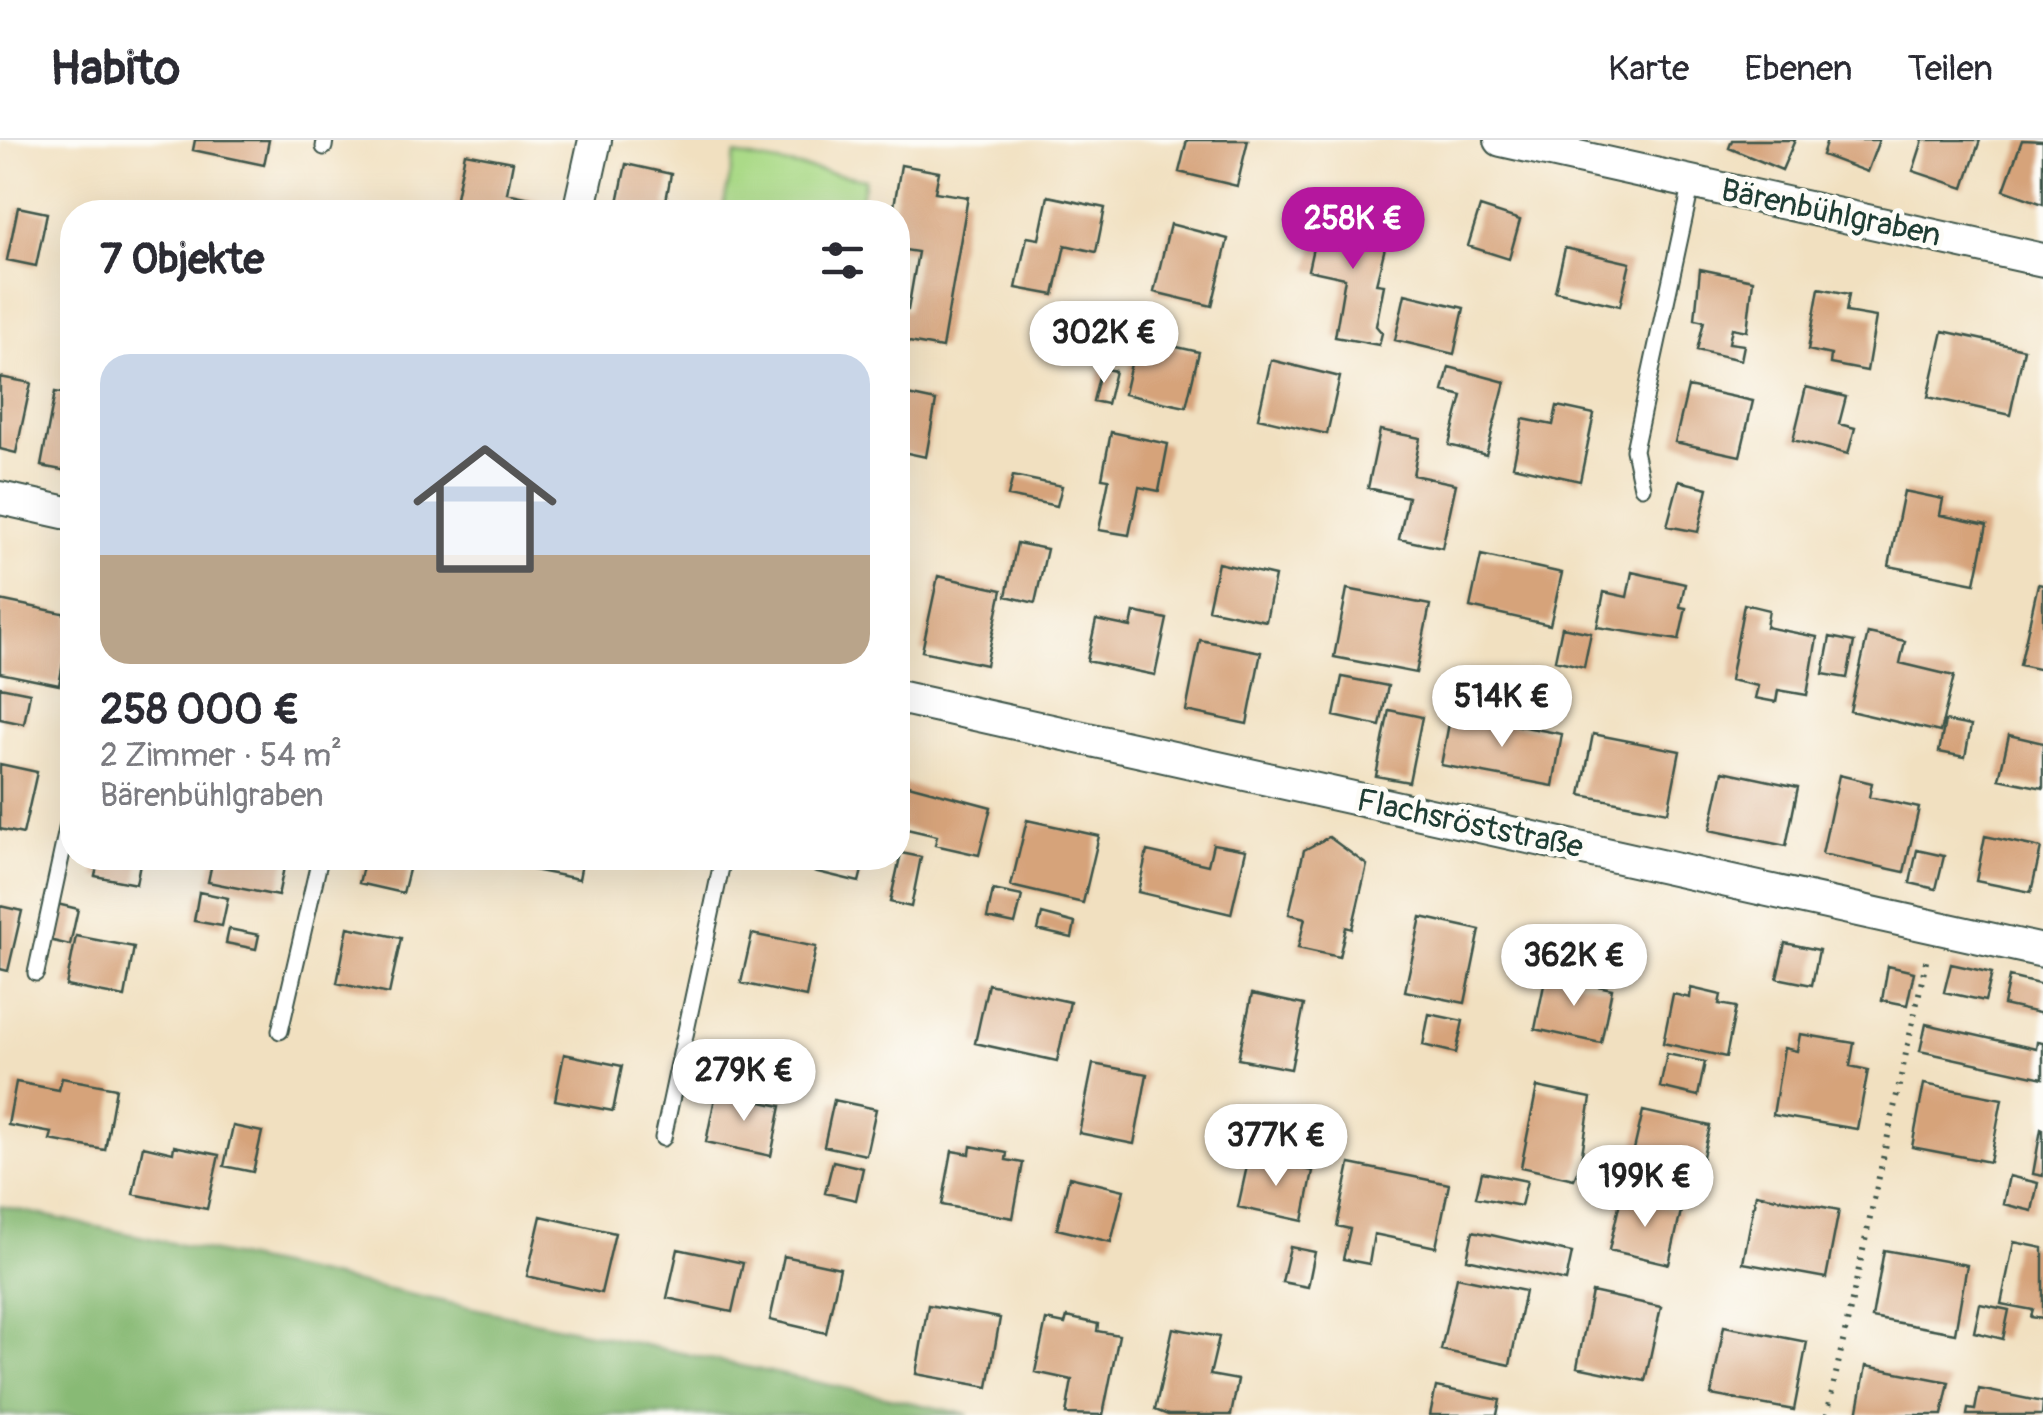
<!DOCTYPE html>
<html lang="de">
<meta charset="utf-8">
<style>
body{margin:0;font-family:Pangolin,sans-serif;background:#f7f7f7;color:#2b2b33;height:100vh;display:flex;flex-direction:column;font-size:38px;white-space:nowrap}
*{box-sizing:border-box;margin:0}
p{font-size:32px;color:#7c7c81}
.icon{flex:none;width:55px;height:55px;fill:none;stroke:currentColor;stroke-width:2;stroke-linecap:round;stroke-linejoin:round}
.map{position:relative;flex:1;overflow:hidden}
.details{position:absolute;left:60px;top:60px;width:850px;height:670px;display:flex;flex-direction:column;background:#fff;border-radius:40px;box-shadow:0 10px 40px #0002}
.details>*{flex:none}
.price{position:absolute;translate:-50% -85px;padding:0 22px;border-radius:35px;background:#fff;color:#222;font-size:32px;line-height:65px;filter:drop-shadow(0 2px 5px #0008)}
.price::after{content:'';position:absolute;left:50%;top:60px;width:30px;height:22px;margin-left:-15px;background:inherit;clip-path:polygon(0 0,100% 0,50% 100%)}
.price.current{background:#b5179e;color:#fff}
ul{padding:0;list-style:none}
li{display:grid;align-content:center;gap:20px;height:530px;padding:0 40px}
li span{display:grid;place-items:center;height:310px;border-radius:30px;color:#555}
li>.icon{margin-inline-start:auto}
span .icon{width:180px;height:180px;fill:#fffc;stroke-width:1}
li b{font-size:42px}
h2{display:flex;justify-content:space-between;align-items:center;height:120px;padding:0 40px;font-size:42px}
header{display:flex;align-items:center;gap:60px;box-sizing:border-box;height:140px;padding:0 50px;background:#fff;border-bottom:2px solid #e1e1e2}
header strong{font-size:48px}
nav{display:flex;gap:55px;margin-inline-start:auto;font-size:35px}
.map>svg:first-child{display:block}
</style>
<header>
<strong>Habito</strong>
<nav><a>Karte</a><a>Ebenen</a><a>Teilen</a></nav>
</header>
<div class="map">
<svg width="2043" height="1275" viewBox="0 0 2043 1275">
<rect width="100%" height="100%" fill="#fdfcf7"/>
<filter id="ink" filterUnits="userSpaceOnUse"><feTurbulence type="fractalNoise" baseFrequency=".01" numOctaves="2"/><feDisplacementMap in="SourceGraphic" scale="20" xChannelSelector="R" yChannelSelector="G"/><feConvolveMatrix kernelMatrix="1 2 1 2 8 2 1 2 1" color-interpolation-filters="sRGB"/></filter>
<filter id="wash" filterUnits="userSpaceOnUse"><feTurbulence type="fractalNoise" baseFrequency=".0048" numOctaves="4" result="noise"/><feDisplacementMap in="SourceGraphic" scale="40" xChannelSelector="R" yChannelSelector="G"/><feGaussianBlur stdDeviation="2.25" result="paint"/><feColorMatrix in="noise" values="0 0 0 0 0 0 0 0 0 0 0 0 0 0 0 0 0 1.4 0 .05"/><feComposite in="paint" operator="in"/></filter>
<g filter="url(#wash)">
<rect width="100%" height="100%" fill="#f1e0c0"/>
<path fill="#abda88" stroke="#658c5e" stroke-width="2.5" d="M735,15L865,39L858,72H722Z"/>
<path fill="#88ba74" stroke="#547c54" stroke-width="2.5" d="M0,1066L969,1275H0Z"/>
<g id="blocks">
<path fill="#d6a37a" d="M195,0H269L264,25L193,10Z
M1187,0H1248L1237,46L1179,32Z
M1732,0H1795L1782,30L1729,8Z
M1827,0H1879L1867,32L1822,15Z
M1923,0H1980L1964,48L1913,31Z
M2022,0L2043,1V64L2004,50Z
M465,13L513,22L507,53L540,60L538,72H453Z
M626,24L671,34L665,66L686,72H616Z
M901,25L939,32L935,52L968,57L942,208L898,200V169L908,170L918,112L898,109V72H893Z
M1048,56L1105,68L1096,112L1065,105L1054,155L1016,148L1027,97L1039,99Z
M102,61L151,71V72H100Z
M18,67L47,73L36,126L7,120Z
M1480,67L1520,80L1509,119L1468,106Z
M1321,72L1390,87L1376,144L1384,145L1376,186L1382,193L1379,205L1335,197L1345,138L1308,130Z
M1170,84L1228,99L1212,166L1154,152Z
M1565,108L1630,123L1620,166L1555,151Z
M1700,129L1753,140L1747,191L1732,188L1729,203L1744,205L1741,220L1697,210L1704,181L1695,179Z
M1819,148L1849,154L1846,172L1876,177L1867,231L1830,224L1831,215L1808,210Z
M1405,154L1464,168L1454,214L1395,200Z
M1943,191L2024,209L2010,275L1928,257Z
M1137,198L1199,212L1186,267L1124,254Z
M1271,220L1340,237L1327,294L1258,278Z
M1449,227L1505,242L1486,315L1449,305L1462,256L1443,251Z
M1101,228L1115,231L1107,264L1093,261Z
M0,237L31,243L16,313L0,309Z
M1688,247L1753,261L1740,316L1675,302Z
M1806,247L1846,257L1839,284L1855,288L1848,314L1793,300Z
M55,252L72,255V332L41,326Z
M898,253L936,261L926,317L898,311Z
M1557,266L1594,274L1580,341L1513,326L1523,279L1553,285Z
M1380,290L1420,298L1413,335L1456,344L1442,408L1399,399L1408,357L1368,348Z
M1111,292L1168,304L1159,351L1139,347L1129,395L1099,390L1109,339L1102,338Z
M1013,336L1062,346L1057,366L1008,356Z
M1679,341L1708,348L1698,392L1667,386Z
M1904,351L1943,359L1940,375L1987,385L1975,443L1889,426Z
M1017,403L1047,409L1035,463L1006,456Z
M1481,415L1562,433L1550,485L1470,467Z
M1218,423L1275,436L1266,481L1208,469Z
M1632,432L1685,444L1680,467L1686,468L1679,500L1597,487L1604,452L1627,457Z
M938,436L1002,450L986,525L922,511Z
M2038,444L2043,445V530L2020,525Z
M1347,449L1430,465L1416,533L1334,517Z
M0,460L72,475L59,545L0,533Z
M1744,464L1769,470L1766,487L1817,497L1807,555L1778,550L1776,562L1755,558L1758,546L1730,540Z
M1134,472L1167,479L1155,535L1087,521L1096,480L1131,487Z
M1562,487L1591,493L1584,527L1555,520Z
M1868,493L1905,501L1900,523L1954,536L1940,592L1850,571Z
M1830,497L1854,502L1847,538L1823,534Z
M1200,500L1261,512L1247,584L1186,571Z
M1342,537L1388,546L1380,586L1334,576Z
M0,547L30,553L24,584L0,579Z
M1389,570L1422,577L1409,642L1376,636Z
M1451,573L1562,594L1553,646L1441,625Z
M1945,581L1971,586L1965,617L1939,612Z
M1593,594L1680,611L1668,672L1581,655Z
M2009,595L2043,603V648L1999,639Z
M0,624L37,632L23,694L0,689Z
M1723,631L1798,647L1786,706L1710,690Z
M1839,635L1872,643L1869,657L1919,668L1904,732L1822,714Z
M901,643L991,667L979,715L935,705L937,696L898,687Z
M1027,680L1099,696L1083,763L1011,746Z
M1985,696L2041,708L2031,752L1976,741Z
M1329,697L1367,725L1352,789L1346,787L1339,817L1298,808L1305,778L1289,774L1304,710Z
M1213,704L1246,710L1231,774L1138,752L1147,711L1208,725Z
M1917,710L1944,716L1936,749L1910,743Z
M901,713L921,717L911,767L890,762Z
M99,718H141L136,744L95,736Z
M213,718H286L278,756L208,742Z
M365,718H412L403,753L359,743Z
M531,718H583L579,739L528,729Z
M795,718H865L859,742L793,726Z
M993,750L1022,756L1015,784L987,778Z
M199,752L228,758L222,786L194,781Z
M57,764L78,769L70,805L49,800Z
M0,766L22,771L8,831L0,829Z
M1042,774L1075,783L1072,798L1038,790Z
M1421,777L1480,790L1465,863L1405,851Z
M348,787L401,798L389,854L337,843Z
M229,789L259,795L256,809L226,803Z
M752,794L816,807L806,857L741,843Z
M76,796L134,807L125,857L66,846Z
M1785,803L1819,810L1812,845L1777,838Z
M1951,824L1992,833L1985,861L1944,852Z
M1888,826L1914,832L1907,865L1882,860Z
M1546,835L1612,849L1601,903L1535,889Z
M2009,837L2043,845V874L2003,865Z
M988,844L1070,862L1057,921L975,903Z
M1691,848L1721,855L1719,864L1736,867L1726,917L1663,903L1673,854L1690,858Z
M1252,854L1304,865L1291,929L1238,919Z
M1429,874L1463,881L1456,913L1423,905Z
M1926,884L2036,909L2037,902L2043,903V938L1920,911Z
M1800,894L1854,903L1850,926L1868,930L1857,989L1773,975L1784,908L1797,911Z
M564,914L622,926L613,971L555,960Z
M1667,914L1705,922L1698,956L1660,947Z
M1093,924L1147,934L1134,1004L1079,993Z
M62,938L116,948L105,1010L50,1000L52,993L8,985L16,942L59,950Z
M1924,944L2002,959L1990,1022L1912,1007Z
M1537,947L1591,958L1580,1026L1574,1039L1521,1027Z
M716,953L781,966L771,1016L706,1002Z
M834,960L876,969L866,1015L824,1006Z
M1643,971L1710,986L1700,1029L1633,1014Z
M233,986L262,992L253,1032L224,1026Z
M2041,989L2043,990V1036L2033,1034Z
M143,1006L173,1013L174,1006L219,1015L207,1069L133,1054Z
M971,1006L1007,1013L1006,1020L1023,1023L1013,1078L942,1065L952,1011L970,1014Z
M1249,1017L1313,1031L1303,1081L1238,1067Z
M833,1021L863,1028L856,1060L825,1053Z
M1350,1024L1449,1044L1436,1107L1374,1094L1369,1124L1343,1119L1350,1089L1337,1086Z
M1482,1032L1527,1041L1521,1066L1476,1057Z
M2009,1036L2038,1043L2032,1071L2003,1064Z
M1069,1037L1124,1050L1111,1102L1057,1089Z
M1756,1054L1839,1070L1826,1138L1743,1123Z
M1621,1057L1681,1071L1669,1124L1609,1110Z
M541,1076L615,1093L601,1153L527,1136Z
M1473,1091L1572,1113L1566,1141L1467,1119Z
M2014,1102L2043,1108V1179L2031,1177L2033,1170L2001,1164Z
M1290,1107L1315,1112L1308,1147L1282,1142Z
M678,1109L743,1123L732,1172L667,1158Z
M1884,1110L1967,1125L1955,1193L1872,1178Z
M784,1116L840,1128L826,1193L770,1180Z
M1457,1137L1525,1151L1510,1225L1441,1210Z
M1592,1152L1661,1167L1645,1241L1577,1227Z
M1980,1164L2009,1170L2003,1199L1974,1192Z
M928,1165L1000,1178L988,1247L916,1234Z
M1067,1177L1098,1184L1097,1191L1119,1195L1103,1275L1066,1274L1072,1240L1035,1232L1046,1180L1065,1184Z
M1724,1186L1807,1202L1794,1270L1711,1255Z
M1173,1188L1219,1197L1210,1235L1238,1240L1231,1275H1168L1155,1270Z
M1866,1226L1949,1242L1942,1275H1857Z
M1436,1247L1500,1260L1497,1275H1430Z
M1979,1249L2043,1262L2042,1275H1967L1968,1269L1975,1270Z"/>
</g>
</g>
<g filter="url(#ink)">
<use href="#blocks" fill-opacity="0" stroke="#3e5549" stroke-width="2.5"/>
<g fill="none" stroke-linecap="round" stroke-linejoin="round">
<g stroke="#3e5549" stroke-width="19">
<path id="service" d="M324,7L325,0
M1642,347L1634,310L1692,42
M36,833L72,666
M280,891L320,718
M663,998L723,718"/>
</g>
<g stroke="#3e5549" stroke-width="36">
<path id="minor" d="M1501,0L2043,120
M579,72L595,0
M0,358L72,374
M898,557L2043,811"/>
</g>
<path stroke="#3e5549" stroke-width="6" stroke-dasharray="2.5 8" stroke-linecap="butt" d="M1827,1275L1927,817"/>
<use href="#service" stroke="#fff" stroke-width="15"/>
<use href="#minor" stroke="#fff" stroke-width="32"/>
</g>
</g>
<g text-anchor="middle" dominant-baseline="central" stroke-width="10" stroke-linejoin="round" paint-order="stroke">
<g font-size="32" fill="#1f3d34" stroke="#fdfcf7">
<text transform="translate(1831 73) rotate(12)">Bärenbühlgraben</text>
<text transform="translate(1470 684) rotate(12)">Flachsröststraße</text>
</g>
</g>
</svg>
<b class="price current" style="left:1353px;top:132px">258K €</b>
<b class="price" style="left:1104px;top:246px">302K €</b>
<b class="price" style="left:1502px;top:610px">514K €</b>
<b class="price" style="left:1574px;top:869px">362K €</b>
<b class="price" style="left:744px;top:984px">279K €</b>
<b class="price" style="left:1276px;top:1049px">377K €</b>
<b class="price" style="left:1645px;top:1090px">199K €</b>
<section class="details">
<h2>7 Objekte<svg class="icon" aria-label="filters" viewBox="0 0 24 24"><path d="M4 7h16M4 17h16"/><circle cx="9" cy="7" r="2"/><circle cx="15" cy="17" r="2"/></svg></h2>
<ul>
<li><span style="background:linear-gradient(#c9d6e8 65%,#b9a48a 0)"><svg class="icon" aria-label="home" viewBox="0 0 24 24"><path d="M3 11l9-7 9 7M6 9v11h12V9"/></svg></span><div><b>258 000 €</b><p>2 Zimmer · 54 m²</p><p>Bärenbühlgraben</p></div></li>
</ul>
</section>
</div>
